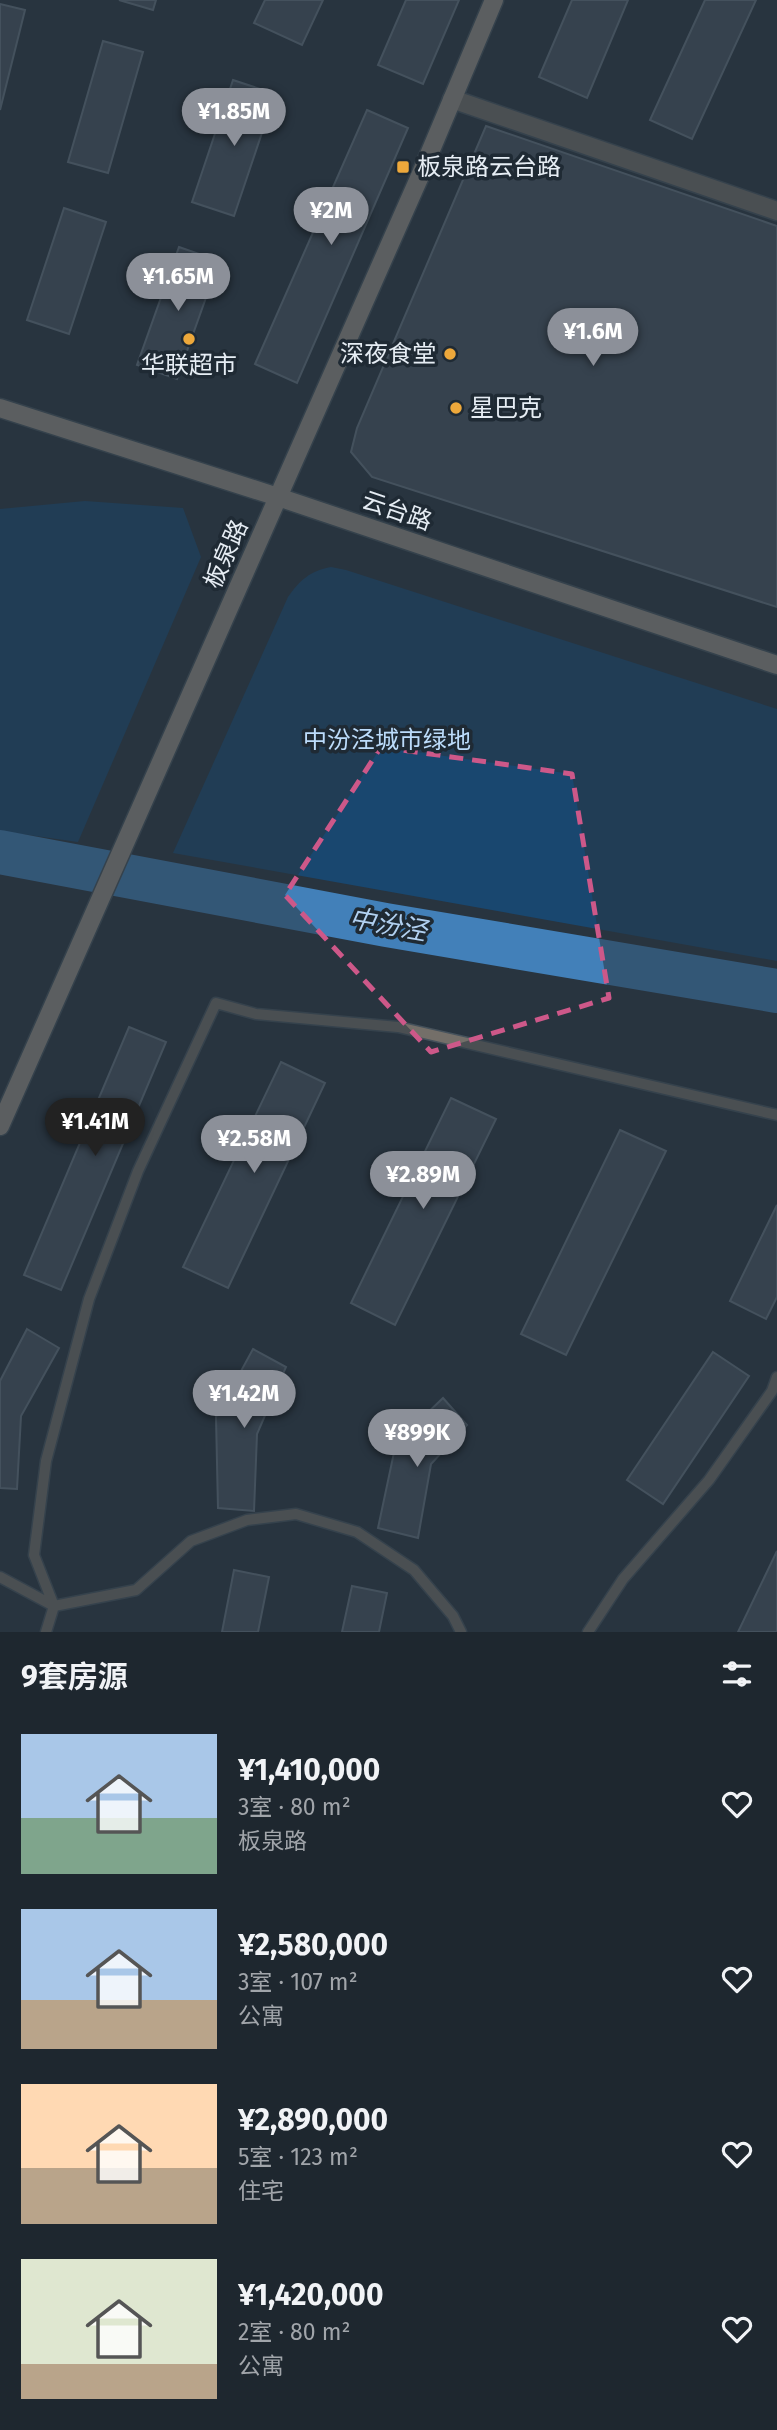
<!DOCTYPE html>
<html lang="zh">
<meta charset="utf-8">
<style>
body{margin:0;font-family:"Fira Sans","Noto Sans SC",sans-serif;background:#2b333b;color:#f1f3f6;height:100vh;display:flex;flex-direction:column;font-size:26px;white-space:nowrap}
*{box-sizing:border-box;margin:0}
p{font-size:23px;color:#a1a5aa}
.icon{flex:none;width:38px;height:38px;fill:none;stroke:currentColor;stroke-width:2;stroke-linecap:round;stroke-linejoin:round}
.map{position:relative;height:1632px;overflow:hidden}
.drawer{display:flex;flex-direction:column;background:#1e272f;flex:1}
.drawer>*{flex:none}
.price{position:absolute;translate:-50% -60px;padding:0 16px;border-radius:24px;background:#8c9099;color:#fff;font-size:23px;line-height:46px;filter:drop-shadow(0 2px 4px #0008)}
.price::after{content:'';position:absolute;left:50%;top:42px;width:21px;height:16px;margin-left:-10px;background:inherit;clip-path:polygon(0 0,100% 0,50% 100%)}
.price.active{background:#222;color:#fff}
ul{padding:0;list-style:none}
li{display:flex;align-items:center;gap:21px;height:175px;padding:0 21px}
li span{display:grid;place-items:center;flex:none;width:196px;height:140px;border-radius:0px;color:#555}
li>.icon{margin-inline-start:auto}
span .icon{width:84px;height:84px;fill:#fffc;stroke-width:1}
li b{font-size:30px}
h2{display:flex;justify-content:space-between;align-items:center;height:84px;padding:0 21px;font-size:30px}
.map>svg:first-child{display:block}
</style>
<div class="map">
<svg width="777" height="1632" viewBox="0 0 777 1632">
<rect width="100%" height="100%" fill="#28343f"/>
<path fill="#19476f" d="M85,501L183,508L201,557L78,842L0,831V509Z
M331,567L346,570L777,709V961L173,853L288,597C300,580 310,571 331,567Z"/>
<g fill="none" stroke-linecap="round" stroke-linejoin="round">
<path stroke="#4280b9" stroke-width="44" d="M0,852L386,925L777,991"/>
</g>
<path fill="#47535f" stroke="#677481" stroke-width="2" d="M119,0H156L153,10Z
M265,0H323L302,45L254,23Z
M406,0H459L423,84L378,65Z
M572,0H628L587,98L539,77Z
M705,0H756L692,139L650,120Z
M0,4L25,10L0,110Z
M103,41L143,52L108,173L68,162Z
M233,80L275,94L234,216L192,202Z
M367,110L408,128L297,383L255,364Z
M486,126L777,226V607L372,477L351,452L357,428Z
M64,208L106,222L69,334L27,320Z
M179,247L219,261L177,379L137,365Z
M129,1027L166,1042L61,1290L24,1275Z
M281,1062L325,1083L228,1288L183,1267Z
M451,1098L496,1119L395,1325L351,1303Z
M620,1130L666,1151L566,1355L521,1334Z
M777,1205V1297L766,1319L730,1301Z
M27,1329L59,1348L21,1416L17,1489L0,1488V1381Z
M253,1349L286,1367L257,1434L254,1511L218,1508L216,1417Z
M713,1352L749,1376L663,1504L627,1480Z
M443,1398L467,1425L431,1464L418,1538L378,1528L396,1443Z
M777,1551V1632H738Z
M234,1570L269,1577L258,1632H222Z
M352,1586L387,1593L379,1632H342Z"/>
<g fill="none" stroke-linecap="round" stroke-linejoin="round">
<g stroke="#46525c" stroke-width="13">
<path id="lane" d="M0,1577L54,1606L136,1590L191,1541L247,1520L296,1514L357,1532L414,1570L453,1616L461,1632
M46,1632L54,1606L34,1555L46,1461L89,1299L138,1171L216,1003L256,1014L398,1027L777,1115
M588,1632L623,1579L709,1480L772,1391L777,1377"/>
</g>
<g stroke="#46525c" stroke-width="21">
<path id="street" d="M452,99L777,211"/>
</g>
<g stroke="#46525c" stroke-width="21">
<path id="secondary" d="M0,408L278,497L777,665
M0,1126L420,176L494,0"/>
</g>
<use href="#lane" stroke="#746f69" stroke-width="10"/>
<use href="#street" stroke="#746f69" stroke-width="18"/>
<use href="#secondary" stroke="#999187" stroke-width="18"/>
</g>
<path d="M0 0H777V1632H0ZM381,747L572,774L609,998L431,1052L285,895Z" fill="#28343f" fill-opacity=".55" fill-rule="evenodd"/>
<path fill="none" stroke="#cd5889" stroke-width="5" stroke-dasharray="14 9" stroke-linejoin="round" d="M381,747L572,774L609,998L431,1052L285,895Z"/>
<g fill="#eda83b" stroke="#1f2a34" stroke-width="2.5">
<rect x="396" y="160" width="14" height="14" rx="3.5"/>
<circle cx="189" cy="339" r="7"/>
<circle cx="450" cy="354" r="7"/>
<circle cx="456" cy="408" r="7"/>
</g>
<g text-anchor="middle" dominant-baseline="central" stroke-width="7" stroke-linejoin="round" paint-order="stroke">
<g font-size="24" fill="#e6edf4" stroke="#1f2a34" text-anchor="start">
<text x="417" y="167">板泉路云台路</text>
<text x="436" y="354" text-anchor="end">深夜食堂</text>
<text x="189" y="365" text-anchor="middle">华联超市</text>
<text x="470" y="408">星巴克</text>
</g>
<g font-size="24" fill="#e6edf4" stroke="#1f2a34">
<text transform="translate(397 511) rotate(19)">云台路</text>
<text transform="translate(226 554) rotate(-66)">板泉路</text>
</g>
<g font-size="24" fill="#bcdcfb" stroke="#1f2a34">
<text x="387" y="740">中汾泾城市绿地</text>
</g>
<g font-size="26" font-style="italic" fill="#b2d1f1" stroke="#1f2a34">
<text transform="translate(388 925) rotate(10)">中汾泾</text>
</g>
</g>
</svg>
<b class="price" style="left:234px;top:148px">¥1.85M</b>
<b class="price" style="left:331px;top:247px">¥2M</b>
<b class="price" style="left:178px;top:313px">¥1.65M</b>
<b class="price" style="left:593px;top:368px">¥1.6M</b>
<b class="price active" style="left:95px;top:1158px">¥1.41M</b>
<b class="price" style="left:254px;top:1175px">¥2.58M</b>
<b class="price" style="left:423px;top:1211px">¥2.89M</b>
<b class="price" style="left:244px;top:1430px">¥1.42M</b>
<b class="price" style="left:417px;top:1469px">¥899K</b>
</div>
<section class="drawer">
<h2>9套房源<svg class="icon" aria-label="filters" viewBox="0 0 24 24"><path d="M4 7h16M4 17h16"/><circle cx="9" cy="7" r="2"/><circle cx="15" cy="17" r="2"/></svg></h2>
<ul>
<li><span style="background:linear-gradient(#a9c7e8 60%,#7fa58c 0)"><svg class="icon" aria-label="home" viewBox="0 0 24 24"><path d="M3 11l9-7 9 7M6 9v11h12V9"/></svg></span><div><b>¥1,410,000</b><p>3室 · 80 m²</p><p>板泉路</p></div><svg class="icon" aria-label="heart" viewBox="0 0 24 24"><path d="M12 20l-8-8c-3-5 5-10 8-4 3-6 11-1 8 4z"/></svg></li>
<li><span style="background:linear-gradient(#a9c7e8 65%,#b9a48a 0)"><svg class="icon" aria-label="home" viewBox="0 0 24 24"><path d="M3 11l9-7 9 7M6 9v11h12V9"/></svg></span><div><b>¥2,580,000</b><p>3室 · 107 m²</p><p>公寓</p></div><svg class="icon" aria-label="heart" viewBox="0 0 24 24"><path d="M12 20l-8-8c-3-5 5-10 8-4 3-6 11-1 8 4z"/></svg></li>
<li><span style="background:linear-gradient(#ffd9b3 60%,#b9a48a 0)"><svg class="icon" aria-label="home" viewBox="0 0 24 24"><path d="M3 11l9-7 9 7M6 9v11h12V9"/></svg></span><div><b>¥2,890,000</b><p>5室 · 123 m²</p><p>住宅</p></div><svg class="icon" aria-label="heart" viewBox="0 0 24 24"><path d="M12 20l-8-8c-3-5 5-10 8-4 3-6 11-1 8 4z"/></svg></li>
<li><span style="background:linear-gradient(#dfe7d0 75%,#b9a48a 0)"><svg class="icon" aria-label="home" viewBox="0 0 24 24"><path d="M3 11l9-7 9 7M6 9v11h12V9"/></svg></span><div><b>¥1,420,000</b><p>2室 · 80 m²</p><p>公寓</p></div><svg class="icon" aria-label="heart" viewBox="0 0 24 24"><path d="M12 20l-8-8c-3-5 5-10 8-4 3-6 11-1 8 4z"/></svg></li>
</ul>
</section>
